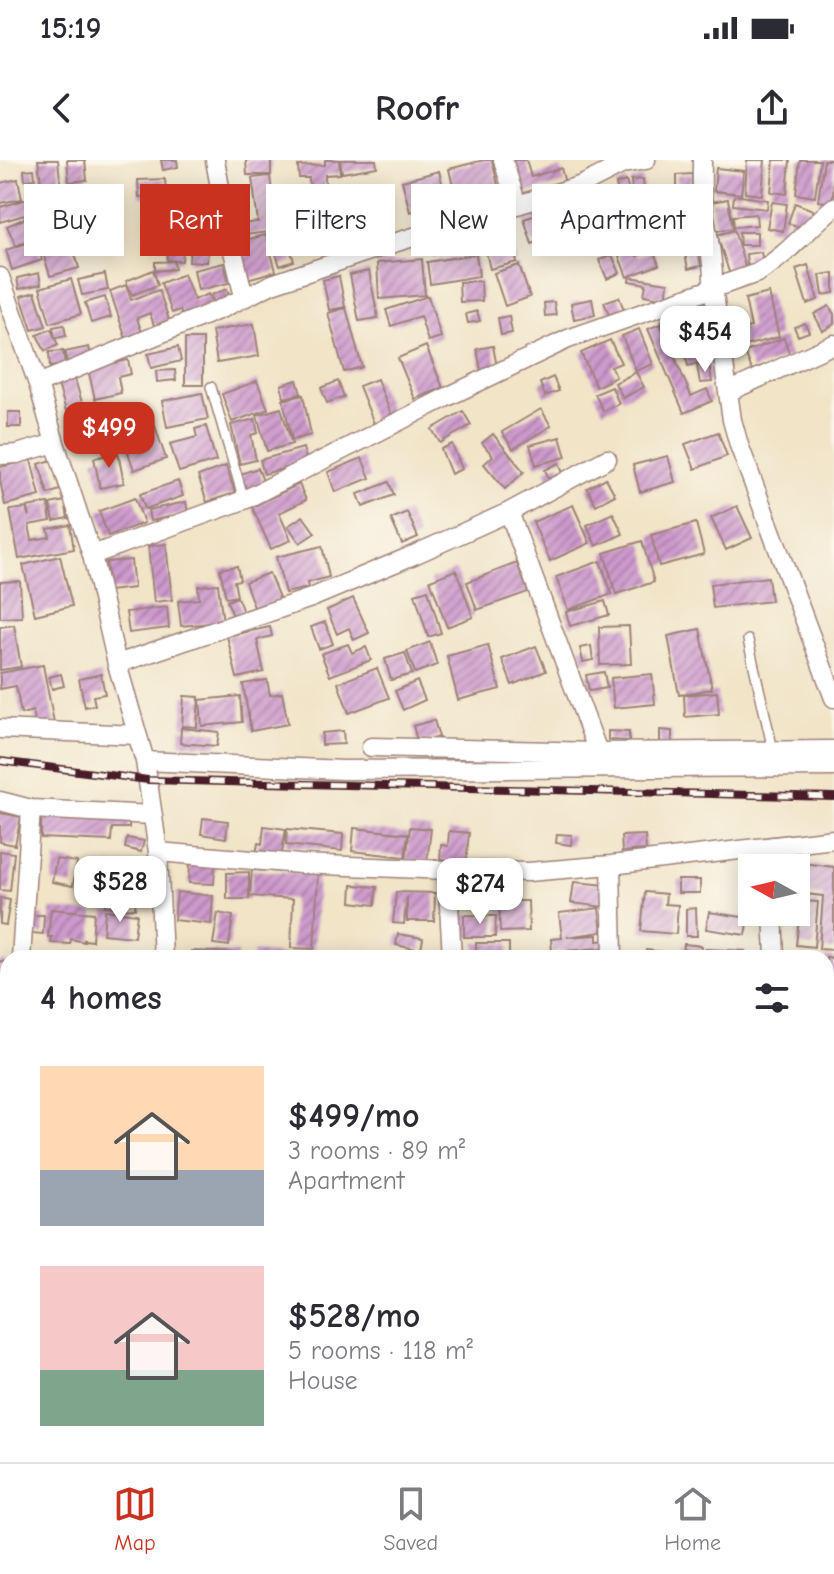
<!DOCTYPE html>
<meta charset="utf-8">
<style>
body{margin:0;font-family:"Comic Neue",sans-serif;background:#f2f2f3;color:#2b2b33;height:100vh;display:flex;flex-direction:column;font-size:30px;white-space:nowrap}
*{box-sizing:border-box;margin:0}
p{font-size:26px;color:#7c7c81}
.icon{flex:none;width:44px;height:44px;fill:none;stroke:currentColor;stroke-width:2;stroke-linecap:round;stroke-linejoin:round}
.map{position:relative;flex:1;overflow:hidden}
.panel{position:absolute;left:0px;top:790px;width:834px;height:512px;display:flex;flex-direction:column;background:#fff;border-radius:24px 24px 0 0;box-shadow:0 4px 20px #0003}
.panel>*{flex:none}
.guide{position:absolute;left:24px;top:24px;width:786px;height:72px;display:flex;gap:16px}
.needle{width:52px;rotate:278deg}
.controls{position:absolute;left:738px;top:694px;display:grid;gap:16px}
.controls a{display:grid;place-items:center;width:72px;height:72px;border-radius:0px;background:#fff;box-shadow:0 4px 20px #0003;font-size:40px}
.price{position:absolute;translate:-50% -68px;padding:0 18px;border-radius:16px;background:#fff;color:#222;font-size:26px;line-height:52px;filter:drop-shadow(0 2px 4px #0008)}
.price::after{content:'';position:absolute;left:50%;top:48px;width:24px;height:18px;margin-left:-12px;background:inherit;clip-path:polygon(0 0,100% 0,50% 100%)}
.price.selected{background:#c8321e;color:#fff}
ul{padding:0;list-style:none}
li{display:flex;align-items:center;gap:24px;height:200px;padding:0 40px}
li span{display:grid;place-items:center;flex:none;width:224px;height:160px;border-radius:0px;color:#555}
li>.icon{margin-inline-start:auto}
span .icon{width:96px;height:96px;fill:#fffc;stroke-width:1}
li b{font-size:34px}
h2{display:flex;justify-content:space-between;align-items:center;height:96px;padding:0 40px;font-size:34px}
.chip{padding:0 28px;border-radius:0px;background:#fff;box-shadow:0 4px 20px #0003;font-size:28px;line-height:72px}
.chip.selected{background:#c8321e;color:#fff}
.status{display:flex;justify-content:space-between;align-items:center;height:56px;padding:0 40px;background:#fff;direction:ltr}
.status svg{height:22px;fill:currentColor}
header{display:flex;justify-content:space-between;align-items:center;height:104px;padding:0 40px;background:#fff;font-size:36px;font-weight:800}
.dock{display:flex;justify-content:space-around;align-items:center;height:112px;border-top:2px solid #e1e1e2;background:#fff;font-size:22px;color:#7c7c81}
.dock a{display:grid;justify-items:center;gap:4px}
.dock .selected{color:#c8321e}
.map>svg:first-child{display:block}
</style>
<div class="status"><b>15:19</b><svg viewBox="0 0 49 12"><path d="M0 12V9h3v3zM5 12V6h3v6zM10 12V3h3v9zM15 12V0h3v12zM26 1h20v11H26zM47 4h2v5h-2z"/></svg></div>
<header><svg class="icon" aria-label="back" viewBox="0 0 24 24"><path d="M15 5l-7 7 7 7"/></svg>Roofr<svg class="icon" aria-label="share" viewBox="0 0 24 24"><path d="M12 15V3M7 8l5-5 5 5M5 13v7h14v-7"/></svg></header>
<div class="map">
<svg width="834" height="1302" viewBox="0 0 834 1302">
<defs>
<pattern id="building-hatch" width="6" height="6" patternUnits="userSpaceOnUse" patternTransform="scale(2)"><rect width="6" height="6" fill="#cd9acc"/><path d="M-1 1l2-2M0 6l6-6M5 7l2-2" fill="none" stroke="#a87da6"/></pattern>
</defs>
<rect width="100%" height="100%" fill="#fbf7ec"/>
<filter id="ink" filterUnits="userSpaceOnUse"><feTurbulence type="fractalNoise" baseFrequency=".0125" numOctaves="2"/><feDisplacementMap in="SourceGraphic" scale="16" xChannelSelector="R" yChannelSelector="G"/><feConvolveMatrix kernelMatrix="1 2 1 2 8 2 1 2 1" color-interpolation-filters="sRGB"/></filter>
<filter id="wash" filterUnits="userSpaceOnUse"><feTurbulence type="fractalNoise" baseFrequency=".006" numOctaves="4" result="noise"/><feDisplacementMap in="SourceGraphic" scale="32" xChannelSelector="R" yChannelSelector="G"/><feGaussianBlur stdDeviation="1.8" result="paint"/><feColorMatrix in="noise" values="0 0 0 0 0 0 0 0 0 0 0 0 0 0 0 0 0 1.4 0 .05"/><feComposite in="paint" operator="in"/></filter>
<g filter="url(#wash)">
<rect width="100%" height="100%" fill="#f1e4c7"/>
<g id="blocks">
<path fill="url(#building-hatch)" d="M38,0H58L61,28L42,30Z
M67,0H85L87,20L69,22Z
M161,0H177L178,7L163,10Z
M246,0H271V15H247Z
M325,0H339L340,14L325,15L326,56L311,57L309,18H299L298,6L325,5Z
M340,0H376L377,7L342,13Z
M484,0H492L498,25L455,35L449,9Z
M513,0H526L531,17L561,8L565,23L522,34Z
M747,0H765L762,35L745,33Z
M774,0H790L787,34L771,32Z
M800,0H820L815,37L796,34Z
M824,0H834L833,43L818,41Z
M716,8L744,11L741,34L714,31Z
M34,9L35,19L25,20L24,10Z
M439,11L447,42L410,52L402,21Z
M692,14V30H677V15Z
M270,16L277,71L236,76L234,65L258,62L252,18Z
M18,19L22,39L0,43V23Z
M165,19L166,35L139,37L138,20Z
M643,19L646,48L633,49L631,20Z
M626,21L629,31L618,34L616,24Z
M116,27L117,42L107,43L106,28Z
M93,29L106,31L104,43L92,41Z
M89,32L90,47L81,48L80,33Z
M348,33L350,53L333,55L331,35Z
M734,35L768,40L767,49L733,45Z
M35,37L39,51L0,62V47Z
M728,39L733,68L716,71L711,42Z
M772,42L787,44L783,71L767,68Z
M795,43L813,50L806,69L788,63Z
M567,45L575,69L532,84L524,59Z
M37,53L45,73L16,86L7,66Z
M756,54L757,65L734,67L733,56Z
M376,56L378,82L359,83L357,57Z
M171,58L186,59L182,101L167,100Z
M692,58L696,78L667,85L663,64Z
M213,59L228,61L225,89L209,87Z
M629,60L634,74L630,76L637,96L653,90L659,105L627,117L608,68Z
M649,60L653,83L641,86L637,62Z
M481,68L485,81L433,95L431,86L455,79L454,76Z
M734,70L746,110L730,115L717,75Z
M739,72H757V85H740Z
M69,74L79,108L50,116L40,82Z
M266,75L276,111L247,119L237,82Z
M36,80L42,100L12,110L6,90Z
M512,80L517,102L490,109L485,87Z
M697,85L701,106L688,109L684,88Z
M289,86L294,101L280,106L275,91Z
M190,87L208,88L207,102H189Z
M761,92L763,103L747,105L746,94Z
M476,94L479,116L430,124L427,102Z
M612,95L620,113L607,119L599,100Z
M422,99L425,135L379,139L377,103Z
M174,101L175,109L155,111V102Z
M224,103L229,123L198,130L194,110Z
M519,105L530,137L505,146L494,113Z
M808,105L818,140L807,144L796,109Z
M153,110L158,125L132,135L126,121Z
M369,111L378,158L359,161L350,115Z
M39,113L41,124L19,129L17,118Z
M834,113V133L823,135L820,115Z
M105,114L108,130L82,135L78,120Z
M184,114L194,140L208,134L214,150L184,162L180,150L172,153L161,123Z
M339,116L345,147L329,150L323,120Z
M630,117L668,123L666,139L644,135L646,124L629,121Z
M71,119L81,154L50,163L40,128Z
M481,121L482,141L460,142L459,122Z
M126,125L131,140L159,130L169,160L154,166L150,153L137,158L143,176L127,182L110,131Z
M227,129L231,143L216,148L211,135Z
M35,132L46,166L32,170L21,136Z
M769,133L779,177L744,186L741,169L751,167L745,139Z
M428,136L441,177L428,181L420,156L391,166L386,150Z
M105,137L111,157L91,163L85,143Z
M619,137L624,150L609,155L604,142Z
M592,139L595,155L574,159L571,143Z
M554,142L556,155L545,156L544,143Z
M829,146L834,154V164L823,171L814,154Z
M346,148L362,207L344,212L328,153Z
M477,151L480,161L468,163L466,154Z
M692,153L703,202L688,206L677,156Z
M509,156L512,173L501,175L498,158Z
M707,157L711,176L700,177L697,159Z
M670,158L681,188L672,191L691,236L707,229L712,241L684,253L648,169L660,164L667,179L661,161Z
M805,163L809,172L798,176L794,167Z
M254,164L259,196L217,203L212,171Z
M64,165L66,176L55,178L53,167Z
M51,169L58,185L45,191L37,175Z
M639,169L653,204L636,211L622,176Z
M784,178L790,196L752,210L745,192Z
M185,179H203V225H185Z
M610,180L621,203L611,207L616,217L596,227L581,193Z
M426,186L443,228L415,239L398,198Z
M493,186L498,213L482,216L477,189Z
M89,187L92,199L67,203L65,192Z
M178,187L181,201L151,208L148,194Z
M63,191L65,205L50,207L49,192Z
M128,200L131,214L118,217L121,233L95,239L88,209Z
M709,204L712,222L700,223L697,206Z
M175,210L176,220L157,222L156,211Z
M636,212L644,227L623,238L615,223Z
M74,216L83,246L66,251L57,221Z
M553,217L559,231L545,236L540,223Z
M377,219L393,259L375,266L359,226Z
M297,220L301,234L284,238L281,225Z
M257,221L268,249L232,262L222,234Z
M338,221L344,237L327,243L321,228Z
M612,227L619,244L603,251L595,234Z
M202,233L208,259L167,267L162,241Z
M303,235L311,275L292,280L283,240Z
M104,247L109,257L96,264L90,254Z
M281,248L292,284L267,291L257,255Z
M541,249L551,266L513,289L502,272Z
M150,251L166,299L134,310L118,262Z
M463,251L471,265L440,283L432,269Z
M8,252H21V267H8Z
M255,259L258,273L251,275L256,300L240,304L231,265Z
M206,266L216,301L179,312L170,284L197,277L195,269Z
M718,272L727,296L695,309L685,284Z
M493,274L524,312L505,329L484,304L493,296L482,283Z
M560,277L566,297L536,305L530,285Z
M452,284L462,309L451,314L441,289Z
M303,288L307,302L264,314L260,300Z
M118,293L124,323L100,328L94,298Z
M668,296L675,322L640,332L633,305Z
M362,298L370,318L335,332L328,312Z
M31,300L40,336L5,345L0,321V307Z
M52,300L60,330L48,334L39,304Z
M559,303L563,313L549,319L545,310Z
M226,306L235,333L207,342L198,316Z
M258,308L264,324L246,330L240,314Z
M606,318L615,335L596,345L587,328Z
M178,321L183,336L145,349L140,334Z
M389,322L394,335L363,347L358,334Z
M299,324L306,340L279,353L291,380L271,389L252,347Z
M135,338L144,363L108,376L99,351Z
M65,341L68,358L54,361L50,344Z
M186,342L188,353L150,361L148,350Z
M48,343L51,361L29,365L32,380L50,377L48,369L70,365L74,389L19,399L10,350L26,348L29,357L27,347Z
M573,345L590,383L550,401L533,362Z
M737,346L752,378L726,390L711,358Z
M407,352L418,377L402,384L391,359Z
M613,353L623,374L596,386L587,365Z
M303,356L315,373L300,383L288,366Z
M696,363L704,394L659,406L651,375Z
M642,381L654,422L616,434L604,393Z
M166,384L172,440L154,442L148,386Z
M322,386L329,417L307,423L308,428L285,433L276,397Z
M60,396L72,446L35,455L23,405Z
M131,400L134,428L109,431L106,402Z
M600,401L612,434L568,450L556,417Z
M517,403L528,432L477,450L467,422Z
M237,406L240,420L234,421L237,436L226,438L220,409Z
M456,410L473,457L447,467L430,420Z
M269,413L280,440L255,450L245,422Z
M768,417L771,441L713,448L710,424Z
M20,421L22,457L0,458V422Z
M218,424L223,462L181,466L178,441L199,439L198,426Z
M428,430L441,473L428,477L415,434Z
M237,437L243,452L233,456L227,441Z
M353,438L369,473L354,480L349,468L337,474L327,450Z
M605,441L609,455L570,466L566,452Z
M167,447L169,468L129,473L126,452Z
M325,462L333,484L319,489L311,467Z
M14,465L21,507L0,510V467Z
M629,466L631,504L600,505L599,467Z
M270,467L272,476L257,480L264,512L237,518L227,476Z
M700,469L712,529L679,535L668,476Z
M430,482L437,505L415,513L407,491Z
M348,484L352,493L366,487L371,500L330,516L321,494Z
M488,485L500,529L458,540L447,496Z
M536,486L546,511L512,525L502,499Z
M591,486L593,500L583,502L580,488Z
M405,493L412,514L391,520L385,499Z
M43,505L54,563L36,566L33,551L21,554L16,526L0,529V513Z
M377,508L389,538L349,553L338,523Z
M604,512L607,528L589,531L586,515Z
M61,514L64,526L52,529L49,517Z
M101,514L105,534L93,536L95,545L85,547L79,519Z
M652,514L655,544L614,548L611,518Z
M267,520L270,535L282,533L288,564L251,571L243,524Z
M417,521L425,540L403,550L395,531Z
M717,532L719,554L685,557L684,535Z
M184,536L199,537L197,567L182,566Z
M240,536L242,562L202,566L200,540Z
M434,560L439,577L418,584L413,566Z
M181,568L219,572L217,586L180,583Z
M660,570L672,571V585L660,584Z
M343,571L344,584L322,585V573Z
M608,571L629,572V581L608,580Z
M0,653L21,657L15,685L0,682Z
M41,654L129,657V668H112L111,681L41,678Z
M203,658L228,661L226,678L201,674Z
M264,666L286,669L281,698L256,694L258,683L262,684Z
M410,667L431,669L427,702L406,700Z
M354,668L408,674L405,697L352,691Z
M287,669L343,674L342,691L286,685Z
M449,671L469,673L466,703L440,700L441,685L448,686Z
M557,674L572,675L571,685L556,683Z
M645,675L646,690L622,692L621,676Z
M127,678L144,681L141,692L125,688Z
M0,691L14,693L10,731L0,730Z
M56,699L77,702L73,726L52,722Z
M787,701L834,707V790L819,789L823,736L796,733V708H786Z
M190,704L215,705L214,724L189,723Z
M109,705L139,709L135,749L105,746Z
M252,710L318,714L314,789L291,788L293,739L250,736Z
M249,712V739H227V713Z
M678,720H700V733H678Z
M574,722L607,725L604,747L571,743Z
M466,724H497V745L466,746Z
M352,725L377,727L375,745L351,742Z
M177,732L213,736L211,764L174,760Z
M396,732L435,733L434,761H407V737L404,764L393,763Z
M645,732L666,734L665,744L678,745L676,774L641,771Z
M0,738L10,740L6,765L0,764Z
M499,741H528L529,771L500,772Z
M801,741L818,742L814,787L796,785Z
M599,748L602,772L567,777L597,775V781L612,780V787L552,792L551,779L562,778L559,753Z
M696,748L697,776H686V749Z
M51,749L94,753L92,781L84,780V782L71,779L70,784L51,783L52,777H48Z
M105,750L137,754L134,777L103,774Z
M709,752L749,758L746,775L706,769Z
M218,753L233,756L229,786L213,784Z
M33,755H44L43,774L32,773Z
M464,755L496,756L495,777H464Z
M398,774L423,778L421,790L396,785Z
M476,783H509V798H476Z
M684,784L702,786L701,798H682Z
M705,789L745,791V798H705Z
M646,790L675,793L674,798H645Z
M191,791L237,793V798H191Z
M253,792L291,796V798H253Z
M826,797L834,798V837L826,836Z
M0,801L8,803V824L0,822Z
M826,862H834V907H826Z
M0,931L8,932L3,969H0Z
M0,979L8,980L3,1014H0Z
M0,1064L8,1065L3,1113L0,1112Z
M827,1089H834V1126H826Z
M278,1294H293V1302H278Z
M470,1294L491,1295L490,1302H469Z"/>
</g>
</g>
<g filter="url(#ink)">
<use href="#blocks" fill-opacity="0" stroke="#9e8279" stroke-width="2"/>
<g fill="none" stroke-linecap="round" stroke-linejoin="round">
<g stroke="#9e8279" stroke-width="12">
<path id="lane" d="M211,227L244,340
M748,480L773,590
M0,1196L8,1198
M380,1294L396,1302
M521,1294L522,1302
M781,1294L782,1302
M214,1302L216,1294"/>
</g>
<g stroke="#9e8279" stroke-width="21">
<path id="street" d="M215,0L227,66L244,137
M503,0L517,45
M702,0C702,15 701,30 703,45C707,73 714,99 713,127L732,260L739,285L834,538
M0,117L38,224L55,283L92,395L117,504L145,601L158,692L163,798
M38,224L223,148L272,124L384,86L582,25L623,4L646,0
M728,232L834,184
M0,295L17,294L55,283
M509,352L598,592
M92,395L244,340L445,238L568,179L757,113C788,95 806,70 834,47
M117,504L311,438L416,394L509,352L607,299
M0,569L137,575
M371,587L598,592L834,590
M145,601L343,610L834,607
M0,641L31,649L153,655
M772,686V708
M158,692L300,704L447,710L452,798
M611,705L613,798
M447,710L528,712L611,705L834,679
M773,752L775,798
M21,798L31,649
M826,844H834
M0,898L8,900
M826,969L834,970
M0,1115H8
M826,1166H834
M123,1302L125,1294
M594,1302L595,1294"/>
</g>
<g stroke="#9e8279" stroke-width="37">
<path id="highway" d="M0,1162L8,1163
M826,1199H834"/>
</g>
<use href="#lane" stroke="#fff" stroke-width="9"/>
<use href="#street" stroke="#fff" stroke-width="18"/>
<use href="#highway" stroke="#f8bf6c" stroke-width="34"/>
<g stroke="#4a1f2b" stroke-width="8">
<path id="rail" d="M0,601L148,620L834,637"/>
</g>
<use href="#rail" stroke="#fbf7ec" stroke-width="5" stroke-dasharray="15" stroke-linecap="butt"/>
</g>
</g>
</svg>
<div class="controls">
<a><svg class="needle" viewBox="-14 -14 28 28"><path d="M0-13l5 13h-10z" fill="#e53935"/><path d="M0 13l5-13h-10z" fill="#7c7c81"/></svg></a>
</div>
<b class="price" style="left:705px;top:214px">$454</b>
<b class="price selected" style="left:109px;top:310px">$499</b>
<b class="price" style="left:120px;top:764px">$528</b>
<b class="price" style="left:480px;top:766px">$274</b>
<div class="guide">
<a class="chip">Buy</a>
<a class="chip selected">Rent</a>
<a class="chip">Filters</a>
<a class="chip">New</a>
<a class="chip">Apartment</a>
</div>
<section class="panel">
<h2>4 homes<svg class="icon" aria-label="filters" viewBox="0 0 24 24"><path d="M4 7h16M4 17h16"/><circle cx="9" cy="7" r="2"/><circle cx="15" cy="17" r="2"/></svg></h2>
<ul>
<li><span style="background:linear-gradient(#ffd9b3 65%,#9aa5b1 0)"><svg class="icon" aria-label="home" viewBox="0 0 24 24"><path d="M3 11l9-7 9 7M6 9v11h12V9"/></svg></span><div><b>$499/mo</b><p>3 rooms · 89 m²</p><p>Apartment</p></div></li>
<li><span style="background:linear-gradient(#f6c9c9 65%,#7fa58c 0)"><svg class="icon" aria-label="home" viewBox="0 0 24 24"><path d="M3 11l9-7 9 7M6 9v11h12V9"/></svg></span><div><b>$528/mo</b><p>5 rooms · 118 m²</p><p>House</p></div></li>
</ul>
</section>
</div>
<nav class="dock">
<a class="selected"><svg class="icon" aria-label="map" viewBox="0 0 24 24"><path d="M3 6l6-2 6 2 6-2v14l-6 2-6-2-6 2zM9 4v14M15 6v14"/></svg>Map</a>
<a><svg class="icon" aria-label="saved" viewBox="0 0 24 24"><path d="M7 4h10v16l-5-4-5 4z"/></svg>Saved</a>
<a><svg class="icon" aria-label="home" viewBox="0 0 24 24"><path d="M3 11l9-7 9 7M6 9v11h12V9"/></svg>Home</a>
</nav>
